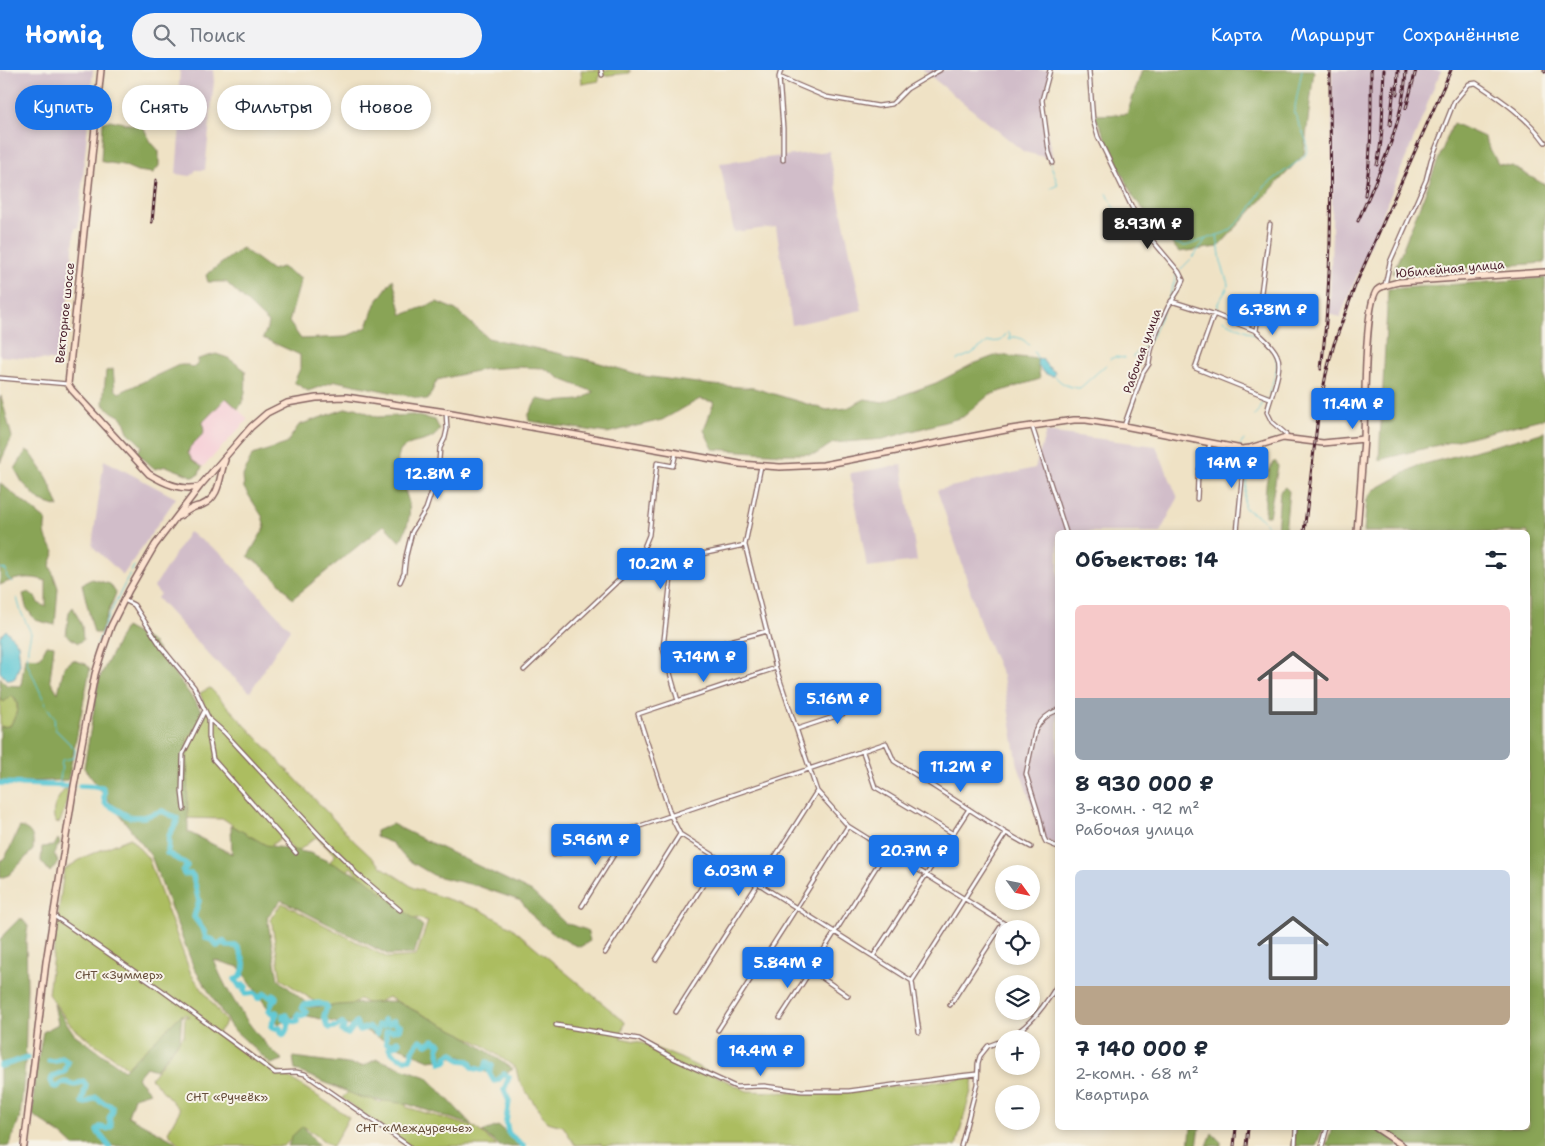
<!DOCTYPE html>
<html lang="ru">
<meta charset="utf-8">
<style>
body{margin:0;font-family:"Shantell Sans",sans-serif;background:#f2f2f3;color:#1f2937;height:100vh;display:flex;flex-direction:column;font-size:19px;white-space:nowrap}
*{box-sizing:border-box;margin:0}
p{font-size:16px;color:#747a83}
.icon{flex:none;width:28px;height:28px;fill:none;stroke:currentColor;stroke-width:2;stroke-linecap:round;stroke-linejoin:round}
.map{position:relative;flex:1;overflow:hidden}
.side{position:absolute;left:1055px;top:460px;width:475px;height:600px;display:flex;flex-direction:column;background:#fff;border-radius:8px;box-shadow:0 2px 8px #0003}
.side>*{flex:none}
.guide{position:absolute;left:15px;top:15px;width:475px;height:45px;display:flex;gap:10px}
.needle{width:32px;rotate:123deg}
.tools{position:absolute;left:995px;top:795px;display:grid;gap:10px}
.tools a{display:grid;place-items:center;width:45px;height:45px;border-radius:50%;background:#fff;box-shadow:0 2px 8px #0003;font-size:25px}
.price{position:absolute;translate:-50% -42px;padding:0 11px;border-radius:5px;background:#1a73e8;color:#fff;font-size:16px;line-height:32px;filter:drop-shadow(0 1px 2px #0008)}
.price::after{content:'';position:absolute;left:50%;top:30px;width:15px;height:11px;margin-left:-8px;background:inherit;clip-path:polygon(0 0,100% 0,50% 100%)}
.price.selected{background:#222;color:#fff}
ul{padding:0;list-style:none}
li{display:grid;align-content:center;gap:10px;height:265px;padding:0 20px}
li span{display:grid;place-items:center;height:155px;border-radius:8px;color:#555}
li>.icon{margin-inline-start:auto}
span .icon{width:90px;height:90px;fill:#fffc;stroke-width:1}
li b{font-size:21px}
h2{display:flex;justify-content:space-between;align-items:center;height:60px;padding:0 20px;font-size:21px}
.pill{padding:0 18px;border-radius:22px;background:#fff;box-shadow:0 2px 8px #0003;font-size:18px;line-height:45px}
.pill.selected{background:#1a73e8;color:#fff}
header{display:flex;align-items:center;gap:30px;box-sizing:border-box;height:70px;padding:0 25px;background:#1a73e8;color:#fff}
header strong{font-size:24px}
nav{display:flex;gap:28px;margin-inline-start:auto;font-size:18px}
.search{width:350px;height:45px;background:#f2f2f3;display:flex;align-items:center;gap:12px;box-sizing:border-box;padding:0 18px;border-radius:28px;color:#747a83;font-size:19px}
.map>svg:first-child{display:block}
</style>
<header>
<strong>Homiq</strong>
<div class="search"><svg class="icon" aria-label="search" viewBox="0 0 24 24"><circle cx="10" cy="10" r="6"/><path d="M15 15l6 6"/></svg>Поиск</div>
<nav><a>Карта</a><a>Маршрут</a><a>Сохранённые</a></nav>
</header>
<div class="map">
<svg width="1545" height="1076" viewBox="0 0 1545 1076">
<rect width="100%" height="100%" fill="#f7f3e8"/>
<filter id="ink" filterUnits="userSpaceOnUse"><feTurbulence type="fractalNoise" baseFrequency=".02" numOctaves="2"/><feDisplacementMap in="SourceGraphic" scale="10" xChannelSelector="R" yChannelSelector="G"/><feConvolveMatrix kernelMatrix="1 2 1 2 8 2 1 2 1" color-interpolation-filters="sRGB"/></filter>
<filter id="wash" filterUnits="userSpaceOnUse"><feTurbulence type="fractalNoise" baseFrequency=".0096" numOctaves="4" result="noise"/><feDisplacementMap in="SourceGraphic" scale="20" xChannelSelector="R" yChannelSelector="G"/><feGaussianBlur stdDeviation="1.12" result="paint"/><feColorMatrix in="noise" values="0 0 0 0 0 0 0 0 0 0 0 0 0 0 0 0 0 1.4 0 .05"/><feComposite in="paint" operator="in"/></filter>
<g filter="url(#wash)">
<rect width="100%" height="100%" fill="#efe2c5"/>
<path fill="#f6cfd7" d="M226,328L248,349L206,394L202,397L192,390L188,383L190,377L204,363L203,352Z"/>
<path fill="#d1bdc9" d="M0,0H93L78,158H75L62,291L0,286Z
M180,0H213L214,11L205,100H196L191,106L176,104L182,30L178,27Z
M923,0H1051L1043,34L1048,66L1053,89L1024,82Z
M1332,0H1441L1439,9H1437L1419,56L1340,247L1329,244L1330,230L1332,159Z
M829,81L862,240L792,255L776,157L734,162L720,93Z
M1046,362L1156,376L1178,428L1160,462H1058L1057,774L1045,771L1018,696L1003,607L982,559L959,484L937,420L1035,398Z
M104,390L176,428L123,505L92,476Z
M902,395L917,491L867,497L850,403Z
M189,462L222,484L290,559L250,622L213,589L157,528L160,524L154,517Z"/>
<path fill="#acbd60" stroke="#7b6e46" d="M581,0H630V3L599,6V11L582,14Z
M210,618L355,772L382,797L414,818L481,840L511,857L625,952L621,968L640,972L680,988L747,1021L829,1024L973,1007L971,1021L956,1076H603L600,1074L575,1075L563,1056L547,1052L519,1011L516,998L483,975L388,927L371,936L360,929L342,944L314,931L281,909L271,848L282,833L388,888L416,886L428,851L416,848L404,866L351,797L337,813L321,804L335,785L316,767L296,783L282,767L266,779L224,749L184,748L185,668L206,641L200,623Z
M11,625C22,635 16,645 10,656L0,657V629L4,632Z
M67,717C69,729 64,740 60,752L56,753C49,740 58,727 67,717Z
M130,768L148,788L191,904L226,952L217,964L287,1006L349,1047L333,1076H331L303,1056L284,1076H180L168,1062L180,1040L151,1008L184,965L185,946L190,947L185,944L128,998L72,957L48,924L64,800L84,787Z
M353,1017L380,1033L395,1020L410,1027L406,1037L476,1058L497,1076H405L406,1075L342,1028Z"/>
<path fill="#89a456" stroke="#6a6240" d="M1142,0H1314L1304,84L1218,177L1179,182L1133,127L1095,45L1127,44Z
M110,50L143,57L151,72L159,81V96L153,103L137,101L123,95L103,92L101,91L103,52Z
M1453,53L1484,67L1498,94L1512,96L1545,115V193L1393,203Z
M242,178L272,200L282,197L301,209L289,252L301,269L345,267L367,257L375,234L393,209L402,245L437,232L456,240L488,268L593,291L644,306L712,315L754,318L827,340L847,338L865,329L883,332L936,313L973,294L997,285L1039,289L1038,295L1040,309L989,325L963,347L883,369L833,373L816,384H782L713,379L704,360L714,332L700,329L662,350L607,363L529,351L528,346L537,329L553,332L580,330L594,322L563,310L544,298L517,297L485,299L437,310L428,330L336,311L308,321L294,312L300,299V285L263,268L269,253L226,212H208L206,205Z
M1545,208V348L1379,390L1388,219Z
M216,284L228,288L245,300C246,314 247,327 238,339L226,328L203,352L204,363L190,377L188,383L192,390L202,397L199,404L194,407L166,396L155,399L137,383L142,376L128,362L123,348L112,342L103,334L106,301L113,299L115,319L119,323L179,295H188L193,298L198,295V289Z
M1,326L12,367L0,393V329Z
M356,338L377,347L413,345L435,350L440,360C437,363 434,367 431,368C422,373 411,371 402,379C390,392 407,419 409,435C411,448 406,460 400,472L384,455L292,529C280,511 266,498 248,486L265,457L262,446L244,418L243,406L252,385L286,374L299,355L345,339Z
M1545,362V1076H1326L1332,1058H1528V462H1364L1367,429L1374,420L1417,396Z
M26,381L30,382L47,407L59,437L40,431L22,412L15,399Z
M1275,391L1278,396L1269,446H1265C1265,432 1264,400 1275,391Z
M0,413L46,450C43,463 46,471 55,481L50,495L58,518L55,555L35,550L26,537L23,524L29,522L36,528L38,533L46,537V511C30,505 15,508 0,515Z
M1285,417L1289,421L1285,462H1277L1280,421Z
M92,509L110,514L116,523L100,563H94L82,514Z
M73,537L82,556L83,570L78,573L66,565L69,542Z
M125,557L152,572L206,647L187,668L188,762L232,784L231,755L266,775L310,783L364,808L423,856L414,884L389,885L281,830L267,847L278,909L311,937L395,931L462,964L513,999L497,1009L460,986L429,990L396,976L360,958L299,944L279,954L239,897L214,890C226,923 255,968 283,990L271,994L231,957L194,898L151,786L84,698L99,609Z
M47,575L54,576L50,610L58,623L64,597L73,590L86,594L90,599L68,710L0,713V657L10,656C16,645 22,635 12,625L4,632L0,629V607L6,615L21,616L25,587L40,588Z
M392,754L532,822L565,853L587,860L590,871L580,877L570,873L551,862L535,849L521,831L478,816L435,806L406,789L392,773L376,767V761Z
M20,757C33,760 34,768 33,780L9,805L0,808V792C9,786 14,766 20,757Z
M58,769L60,773L54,783L58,792L50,802L41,791L42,777L54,776Z
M19,849H22L28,856L26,869L27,917L25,996L20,1047L9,1076H0V871L4,864Z
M54,934L74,964L124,1000L182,944L180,969L156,1000L146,997L137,1008L150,1022L134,1027L128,1046L174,1071L177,1076H74L63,1066L33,1045L34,1012L43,962L58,954Z
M293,987L363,996L377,989L427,1007L472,1055L407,1034L362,1028L295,1000Z
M303,1056L319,1076H288L292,1066Z
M498,1056L523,1076H500L482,1062Z
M1191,1058H1200L1197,1076H1189Z
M1295,1058H1323L1316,1076H1292Z
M1212,1063L1221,1072V1076H1207Z"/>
<path fill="#5cc7d4" stroke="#537380" d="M1037,288L1042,289L1047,296L1055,302L1054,306C1045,306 1036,297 1037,288Z
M6,560L18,574L20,594L15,608L11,610L6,609L0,602V566Z"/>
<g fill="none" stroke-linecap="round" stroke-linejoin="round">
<path stroke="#5cc7d4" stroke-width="1" d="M1044,75L1058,115L1051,118
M1107,123L1113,137L1122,144L1132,148L1141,162L1149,169
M1217,165L1221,192L1228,214L1227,219L1218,233V242
M1153,168L1160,167L1168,171L1185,176L1224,163L1230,160L1248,143L1263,118L1269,113L1304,87L1307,81V72L1294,42L1302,0
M1181,199L1194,186L1206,169
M1223,250C1243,261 1278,268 1277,297C1276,306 1271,316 1269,324
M1034,282L1037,288
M1132,287L1147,274L1150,270L1170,225L1177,203
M1110,289L1115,287L1125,288
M957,290L971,284L988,272L1000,271L1008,262L1010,264L1009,270L1013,267C1020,267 1024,270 1029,275
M1055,306C1061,314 1070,318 1080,318L1107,294
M1255,346L1266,328
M1240,375L1244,370
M1249,387L1245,423L1244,437C1255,448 1264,443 1269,462
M0,498L6,500L7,507L12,512
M17,528L21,542L31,563L28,577L27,593L47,637L54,647L55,659L75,679V685L74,688L62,690L61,704L59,715
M97,574L109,545L134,496"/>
<path stroke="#5cc7d4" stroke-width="5.5" d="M0,713L72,716
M80,716L102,717C107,721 102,727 105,733L129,747H144L162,741L177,748C178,755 171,759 169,766C168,772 170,776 167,783L186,794L187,796L183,801L184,804H191L193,806L199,831L194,847L204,861L206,868L213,870L217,876L219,875L223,871L227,876H237C243,888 248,893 240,907L235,909L240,917L244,915L246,917L244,921L245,924L254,923L258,928L265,923L271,928L274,925L276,927V930L272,933L269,941L271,943L276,942L277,943L271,956L272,958H280L281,963L284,965L289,954L283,948V945H286L290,950L297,952L298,944L303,946L305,945L306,942L302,938L303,935L319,933L327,936L324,946L327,956L330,958L333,957H336L342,953L344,957L342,961L348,964L356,953L359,960L369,957L377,964L378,963V955L383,956L384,950L388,954L394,951L397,955L401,956L399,959L392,961L389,960L386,962V973L393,974L397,971L399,972L398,975L390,976L389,978C393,986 402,990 410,989L414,978L420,970L427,974L433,970L440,974L438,978L441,993L447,991L446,987L453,983L460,990L469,991L473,998L482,1000L485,998L487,992L492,996L489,1002L494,1011L498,1010L504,1004L509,1007L504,1020L509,1031L506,1051L508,1062L510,1065L524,1076
M49,991H56L62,988L68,992L65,1001C59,1005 51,1003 51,1013L53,1016L57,1017C65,1010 66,1012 75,1015L83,1011L86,1015L82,1032L86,1033L96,1027L101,1032L112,1036L113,1041L109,1048L111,1057L107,1059L100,1057L97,1061L109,1076
M0,996L27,988"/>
</g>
</g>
<g filter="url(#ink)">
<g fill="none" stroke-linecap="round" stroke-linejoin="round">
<g stroke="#846361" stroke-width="5.5">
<path id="street" d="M601,0L602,5
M781,0L779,7L783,58V90
M1050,0L1042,30L1049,82L1053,93
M1089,0L1093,50L1098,67L1142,158L1179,202L1183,210L1178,221L1168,237L1157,261L1151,281L1149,294L1143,303L1124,356
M779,7L826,27L878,36L892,34L907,19L929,6L940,0
M1270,154L1256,261C1263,268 1273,275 1277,285C1284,298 1270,328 1267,342L1272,352L1286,364V368
M1385,215L1390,192L1426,110L1431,90L1454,32L1469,14L1476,13C1502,30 1527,47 1545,72
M1171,231L1216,245L1256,261
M1214,244L1195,298L1270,328
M0,308L68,314
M1032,356L1066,462
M761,396L745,475L776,598L817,721L848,756L1013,859
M1197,429C1198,419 1197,409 1199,400C1202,388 1208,387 1210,373
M1237,462L1245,379
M400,512L404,503L406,486L412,462L426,439L438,403L440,378L445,368L447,359L446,342
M124,530L134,535L162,578L194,617L209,649L224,662L321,767L350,795L355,802L400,840
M666,588L767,561
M776,598L638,644L671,746L680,764L912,911
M524,600L638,492L649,465L657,393L673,396L676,383
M678,631L663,578L673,490L745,475
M1058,640C1047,644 1040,650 1035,661L1026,704L1040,749L1044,768L1046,772L1058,777
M209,650V667L213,689L296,783
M797,659L873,634
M863,682L875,717L952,763
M184,739L182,722L183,684L204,642
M554,785L886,673L894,691L1006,763L1031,777
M582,836L623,770L624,761
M54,846L160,919L275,1003L296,1002L305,1004L409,1076
M605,883L680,764
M874,885L969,739
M656,890L720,788
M848,926L811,900L887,780
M950,935L1003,853
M676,942L817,721
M780,948L811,900
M556,955L639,969L675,989L736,1017L764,1016L802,1021H849L959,1006L977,1004
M718,960L797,837L848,756
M919,962L912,911L1006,763
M1006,969C1028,959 1046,934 1058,914
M961,1076L977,1014L978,993L980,986L988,976L1004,970
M1295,1076L1296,1058
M1322,1076L1327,1058"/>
</g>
<g stroke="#846361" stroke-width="8">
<path id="secondary" d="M101,0L68,314L72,320L149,404C164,413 181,421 198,417
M177,447C183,445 188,439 195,437C197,436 200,436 202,435C221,427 219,406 225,390
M1357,462L1364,369
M1376,1058L1403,1076
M24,1076L46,892L74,716L95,604L102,582L111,556L129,520L155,475L200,416L251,357L267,343L287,333L316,328L346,327L446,342L740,394L780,397L823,395L1011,359L1074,350H1086L1124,356L1242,379L1250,378L1283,368L1323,373L1364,369C1365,344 1364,235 1377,220C1382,215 1392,214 1399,212L1545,202"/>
</g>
<use href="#street" stroke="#fff" stroke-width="3"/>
<use href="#secondary" stroke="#fde4d1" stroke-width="5"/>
<g stroke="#4a1f2b" stroke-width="3">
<path id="rail" d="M1544,0L1545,2
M1397,24L1398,0
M1406,38L1416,0
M1390,55L1394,17
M1377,95C1384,67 1382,29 1384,0
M1365,125C1372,84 1371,42 1371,0
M1358,151C1379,103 1404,53 1406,0
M152,152L156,110
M1321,299C1334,200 1330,99 1330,0
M1304,462L1318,347L1326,304L1334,274L1355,216L1451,0
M1234,1076L1236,1058
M1246,1076L1248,1058"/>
</g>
<use href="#rail" stroke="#f7f3e8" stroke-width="1" stroke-dasharray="4" stroke-linecap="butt"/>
</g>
</g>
<g text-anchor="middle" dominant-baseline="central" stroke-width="4" stroke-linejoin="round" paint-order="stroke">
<g font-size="12" fill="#4a1f2b" stroke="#f7f3e8">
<text transform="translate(1450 199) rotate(-5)">Юбилейная улица</text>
<text transform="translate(65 243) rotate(-84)">Векторное шоссе</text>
<text transform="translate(1142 281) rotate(-70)">Рабочая улица</text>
</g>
<g font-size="12" fill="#674e3b" stroke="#f7f3e8">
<text x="119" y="905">СНТ «Зуммер»</text>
<text x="227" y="1027">СНТ «Ручеёк»</text>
<text x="414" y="1058">СНТ «Междуречье»</text>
</g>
</g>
</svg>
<div class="tools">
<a><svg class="needle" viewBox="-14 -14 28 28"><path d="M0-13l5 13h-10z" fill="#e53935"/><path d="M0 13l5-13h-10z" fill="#747a83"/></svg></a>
<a><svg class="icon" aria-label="locate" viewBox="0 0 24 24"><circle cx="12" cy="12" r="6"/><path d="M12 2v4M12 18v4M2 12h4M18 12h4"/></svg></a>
<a><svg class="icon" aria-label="layers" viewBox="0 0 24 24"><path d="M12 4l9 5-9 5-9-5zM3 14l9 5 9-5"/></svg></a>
<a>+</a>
<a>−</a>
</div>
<b class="price selected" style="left:1148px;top:180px">8.93M ₽</b>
<b class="price" style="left:1273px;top:266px">6.78M ₽</b>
<b class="price" style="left:1353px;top:360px">11.4M ₽</b>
<b class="price" style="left:1232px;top:419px">14M ₽</b>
<b class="price" style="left:438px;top:430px">12.8M ₽</b>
<b class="price" style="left:661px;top:520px">10.2M ₽</b>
<b class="price" style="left:704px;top:613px">7.14M ₽</b>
<b class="price" style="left:838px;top:655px">5.16M ₽</b>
<b class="price" style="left:961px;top:723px">11.2M ₽</b>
<b class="price" style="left:596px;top:796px">5.96M ₽</b>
<b class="price" style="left:914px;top:807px">20.7M ₽</b>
<b class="price" style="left:739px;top:827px">6.03M ₽</b>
<b class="price" style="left:788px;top:919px">5.84M ₽</b>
<b class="price" style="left:761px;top:1007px">14.4M ₽</b>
<div class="guide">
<a class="pill selected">Купить</a>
<a class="pill">Снять</a>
<a class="pill">Фильтры</a>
<a class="pill">Новое</a>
</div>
<section class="side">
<h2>Объектов: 14<svg class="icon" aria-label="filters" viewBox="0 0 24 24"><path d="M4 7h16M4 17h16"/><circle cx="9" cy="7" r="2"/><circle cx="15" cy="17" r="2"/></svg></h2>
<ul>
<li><span style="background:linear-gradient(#f6c9c9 60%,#9aa5b1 0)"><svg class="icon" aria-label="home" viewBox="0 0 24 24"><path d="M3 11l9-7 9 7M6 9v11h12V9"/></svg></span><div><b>8 930 000 ₽</b><p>3-комн. · 92 m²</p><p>Рабочая улица</p></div></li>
<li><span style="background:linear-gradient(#c9d6e8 75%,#b9a48a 0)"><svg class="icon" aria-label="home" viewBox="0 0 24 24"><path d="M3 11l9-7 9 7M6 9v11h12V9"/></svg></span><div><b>7 140 000 ₽</b><p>2-комн. · 68 m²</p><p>Квартира</p></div></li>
</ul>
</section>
</div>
